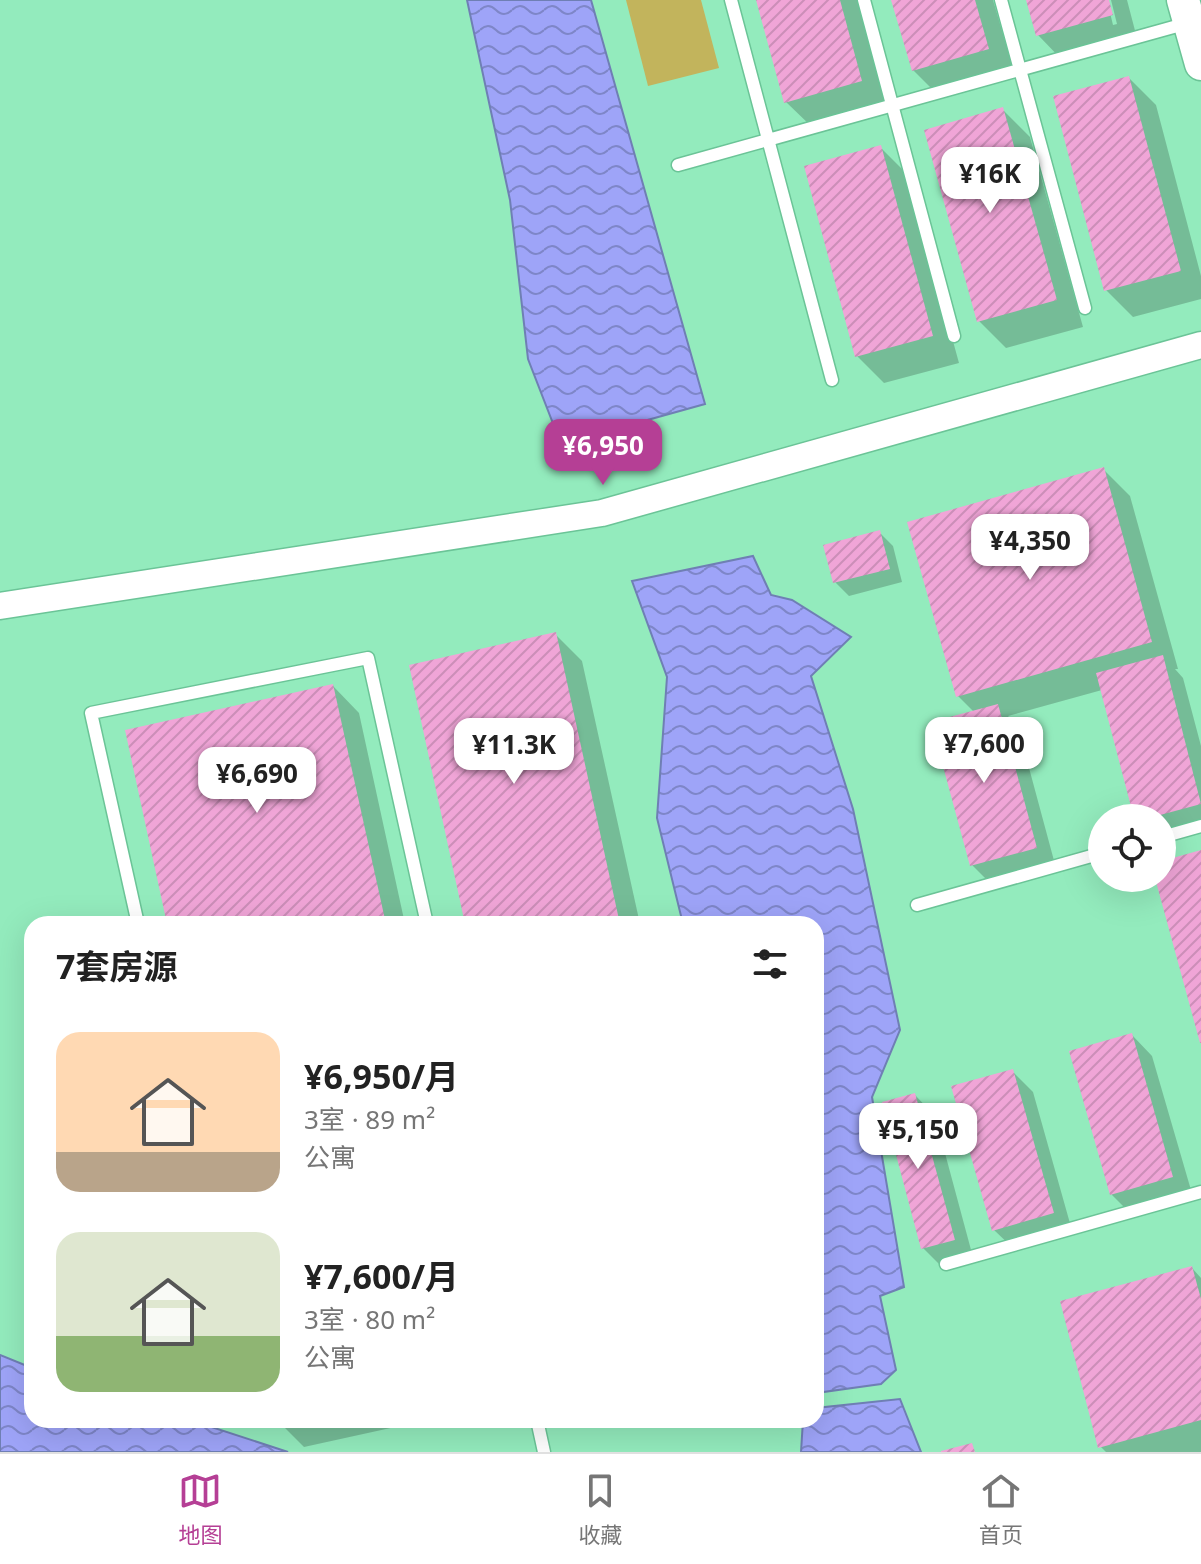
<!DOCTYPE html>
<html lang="zh">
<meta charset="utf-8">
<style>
body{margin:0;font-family:"Noto Sans","Noto Sans SC",sans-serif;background:#f6f6f6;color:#222;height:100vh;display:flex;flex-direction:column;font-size:30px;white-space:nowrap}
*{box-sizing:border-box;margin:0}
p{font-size:26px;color:#767676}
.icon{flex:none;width:44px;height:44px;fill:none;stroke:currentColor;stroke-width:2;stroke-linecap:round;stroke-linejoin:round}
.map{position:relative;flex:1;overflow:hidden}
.side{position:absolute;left:24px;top:916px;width:800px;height:512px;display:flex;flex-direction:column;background:#fff;border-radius:24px;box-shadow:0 8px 32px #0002}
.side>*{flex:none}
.buttons{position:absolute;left:1088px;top:804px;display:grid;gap:16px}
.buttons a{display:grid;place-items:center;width:88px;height:88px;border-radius:50%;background:#fff;box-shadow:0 8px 32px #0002;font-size:40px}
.price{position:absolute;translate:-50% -68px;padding:0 18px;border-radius:16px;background:#fff;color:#222;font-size:26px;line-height:52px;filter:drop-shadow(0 2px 4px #0008)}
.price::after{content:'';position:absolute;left:50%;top:48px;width:24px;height:18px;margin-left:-12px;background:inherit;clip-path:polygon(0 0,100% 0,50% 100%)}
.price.active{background:#b53f95;color:#fff}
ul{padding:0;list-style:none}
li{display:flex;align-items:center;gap:24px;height:200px;padding:0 32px}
li span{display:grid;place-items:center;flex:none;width:224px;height:160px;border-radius:24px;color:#555}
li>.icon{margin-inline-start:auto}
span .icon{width:96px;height:96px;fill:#fffc;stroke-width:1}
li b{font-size:34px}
h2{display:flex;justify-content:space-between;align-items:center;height:96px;padding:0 32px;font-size:34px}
.menu{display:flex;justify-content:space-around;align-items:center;height:112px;border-top:2px solid #e0e0e0;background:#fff;font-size:22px;color:#767676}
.menu a{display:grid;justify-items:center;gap:4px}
.menu .active{color:#b53f95}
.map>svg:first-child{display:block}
</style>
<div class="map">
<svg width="1201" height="1452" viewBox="0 0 1201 1452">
<defs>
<pattern id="water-waves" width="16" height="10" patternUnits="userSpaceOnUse" patternTransform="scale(2)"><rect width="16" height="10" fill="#9ea4f8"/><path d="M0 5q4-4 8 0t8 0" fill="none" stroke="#7e86c8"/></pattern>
<pattern id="building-hatch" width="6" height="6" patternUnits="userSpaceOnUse" patternTransform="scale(2)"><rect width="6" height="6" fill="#f0a5d7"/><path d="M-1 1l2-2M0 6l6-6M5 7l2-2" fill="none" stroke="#cc8eb8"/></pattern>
</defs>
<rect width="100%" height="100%" fill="#93ebbd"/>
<path fill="#c2b45c" d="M626,0H701L719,68L648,86Z"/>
<path fill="url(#water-waves)" stroke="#6f7fb4" stroke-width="2" d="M467,0H591L705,404L561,444L528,359L510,200Z
M753,556L771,595L792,600L851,637L811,676L853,809L900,1030L872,1097L904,1287L880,1296L896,1370L881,1384L816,1393V924H683L657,818L667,677L632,581Z
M0,1355L32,1368V1420H190L288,1452H0Z
M900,1399L921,1452H801L803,1420H816V1408Z"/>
<path fill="#0003" d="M758,0H858L888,108L813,128L786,102Z
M893,0H993L1015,75L940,97L913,70Z
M1028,0H1107L1113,25L1117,24L1111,0H1127L1138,42L1064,62L1038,35Z
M1129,78L1156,105L1201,276V299L1133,317L1106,290Z
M1003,110L1030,137L1083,327L1006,348L979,321Z
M880,147L907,174L959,363L884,383L857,356Z
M1103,469L1130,496L1178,669H1175L1183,678L1201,746V829L1162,840V818H1136L1102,690L1008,716L1018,727L1056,868L992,885L972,865L975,713L958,696Z
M879,532L893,546L902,582L849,596L835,582Z
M555,634L582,661L640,924H467Z
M333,686L359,713L405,924H169Z
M1132,1035L1152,1056L1193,1197L1132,1215L1111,1194Z
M1012,1071L1033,1092L1073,1234L1015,1250L994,1230Z
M915,1095L935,1116L974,1261L943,1268L923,1248Z
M1192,1268L1201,1278V1452H1106L1100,1446Z
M277,1420H427L304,1447Z"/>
<path fill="url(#building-hatch)" d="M756,0H840L862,81L784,103Z
M891,0H975L989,49L912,71Z
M1026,0H1109L1113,15L1036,36Z
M1129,76L1181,271L1104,291L1053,96Z
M1003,107L1057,300L977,322L924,130Z
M881,145L933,336L855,357L804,166Z
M1104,467L1152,642L956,697L907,522Z
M880,530L890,569L833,583L823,545Z
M556,632L620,924H465L409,665Z
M1163,655L1201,804L1149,818H1134L1096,673Z
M333,684L386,924H167L125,730Z
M998,704L1037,848L970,866L931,722Z
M1201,850V1043H1200L1155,878H1162V861Z
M1132,1033L1173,1177L1110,1195L1069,1051Z
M1013,1069L1054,1213L992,1231L951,1086Z
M915,1093L955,1240L921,1249L882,1102Z
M1192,1266L1201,1299V1420L1098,1448L1060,1301Z
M972,1443L975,1452H941V1451Z"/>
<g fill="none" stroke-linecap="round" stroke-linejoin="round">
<g stroke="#6bc497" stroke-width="15">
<path id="service" d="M731,0L832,380
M864,0L954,336
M1001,0L1085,308
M678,165L1188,23
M1162,837L1201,826
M917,905L1102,853
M138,924L91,713L368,658L427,924
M946,1264L1201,1192
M537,1420L544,1452"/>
</g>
<g stroke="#6bc497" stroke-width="29">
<path id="minor" d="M0,606L602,513L1201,345"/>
</g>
<g stroke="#6bc497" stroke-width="35">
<path id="tertiary" d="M1183,0L1201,64"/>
</g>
<use href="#service" stroke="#fff" stroke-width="12"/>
<use href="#minor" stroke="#fff" stroke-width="26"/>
<use href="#tertiary" stroke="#fff" stroke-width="32"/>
</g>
</svg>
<div class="buttons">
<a><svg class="icon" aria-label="locate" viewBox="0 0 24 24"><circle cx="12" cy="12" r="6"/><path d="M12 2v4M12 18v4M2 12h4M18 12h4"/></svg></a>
</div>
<b class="price" style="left:990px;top:215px">¥16K</b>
<b class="price active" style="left:603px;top:487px">¥6,950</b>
<b class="price" style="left:1030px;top:582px">¥4,350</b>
<b class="price" style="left:984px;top:785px">¥7,600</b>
<b class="price" style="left:514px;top:786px">¥11.3K</b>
<b class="price" style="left:257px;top:815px">¥6,690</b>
<b class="price" style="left:918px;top:1171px">¥5,150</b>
<section class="side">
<h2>7套房源<svg class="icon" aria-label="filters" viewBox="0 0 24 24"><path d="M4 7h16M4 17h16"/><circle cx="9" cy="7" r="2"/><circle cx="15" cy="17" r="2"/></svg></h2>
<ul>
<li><span style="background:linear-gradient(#ffd9b3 75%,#b9a48a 0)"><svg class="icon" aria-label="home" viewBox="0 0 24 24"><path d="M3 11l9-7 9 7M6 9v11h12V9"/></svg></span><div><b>¥6,950/月</b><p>3室 · 89 m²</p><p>公寓</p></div></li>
<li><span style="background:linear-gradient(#dfe7d0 65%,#8fb573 0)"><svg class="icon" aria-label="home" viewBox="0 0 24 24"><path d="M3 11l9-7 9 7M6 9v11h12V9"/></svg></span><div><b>¥7,600/月</b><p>3室 · 80 m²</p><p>公寓</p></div></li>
</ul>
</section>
</div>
<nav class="menu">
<a class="active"><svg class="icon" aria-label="map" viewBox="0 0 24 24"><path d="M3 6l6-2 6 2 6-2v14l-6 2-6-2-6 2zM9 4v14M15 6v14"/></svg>地图</a>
<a><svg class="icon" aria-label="saved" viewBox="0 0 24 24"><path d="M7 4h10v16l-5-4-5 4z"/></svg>收藏</a>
<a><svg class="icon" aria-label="home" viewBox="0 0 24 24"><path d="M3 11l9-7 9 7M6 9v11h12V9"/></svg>首页</a>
</nav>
